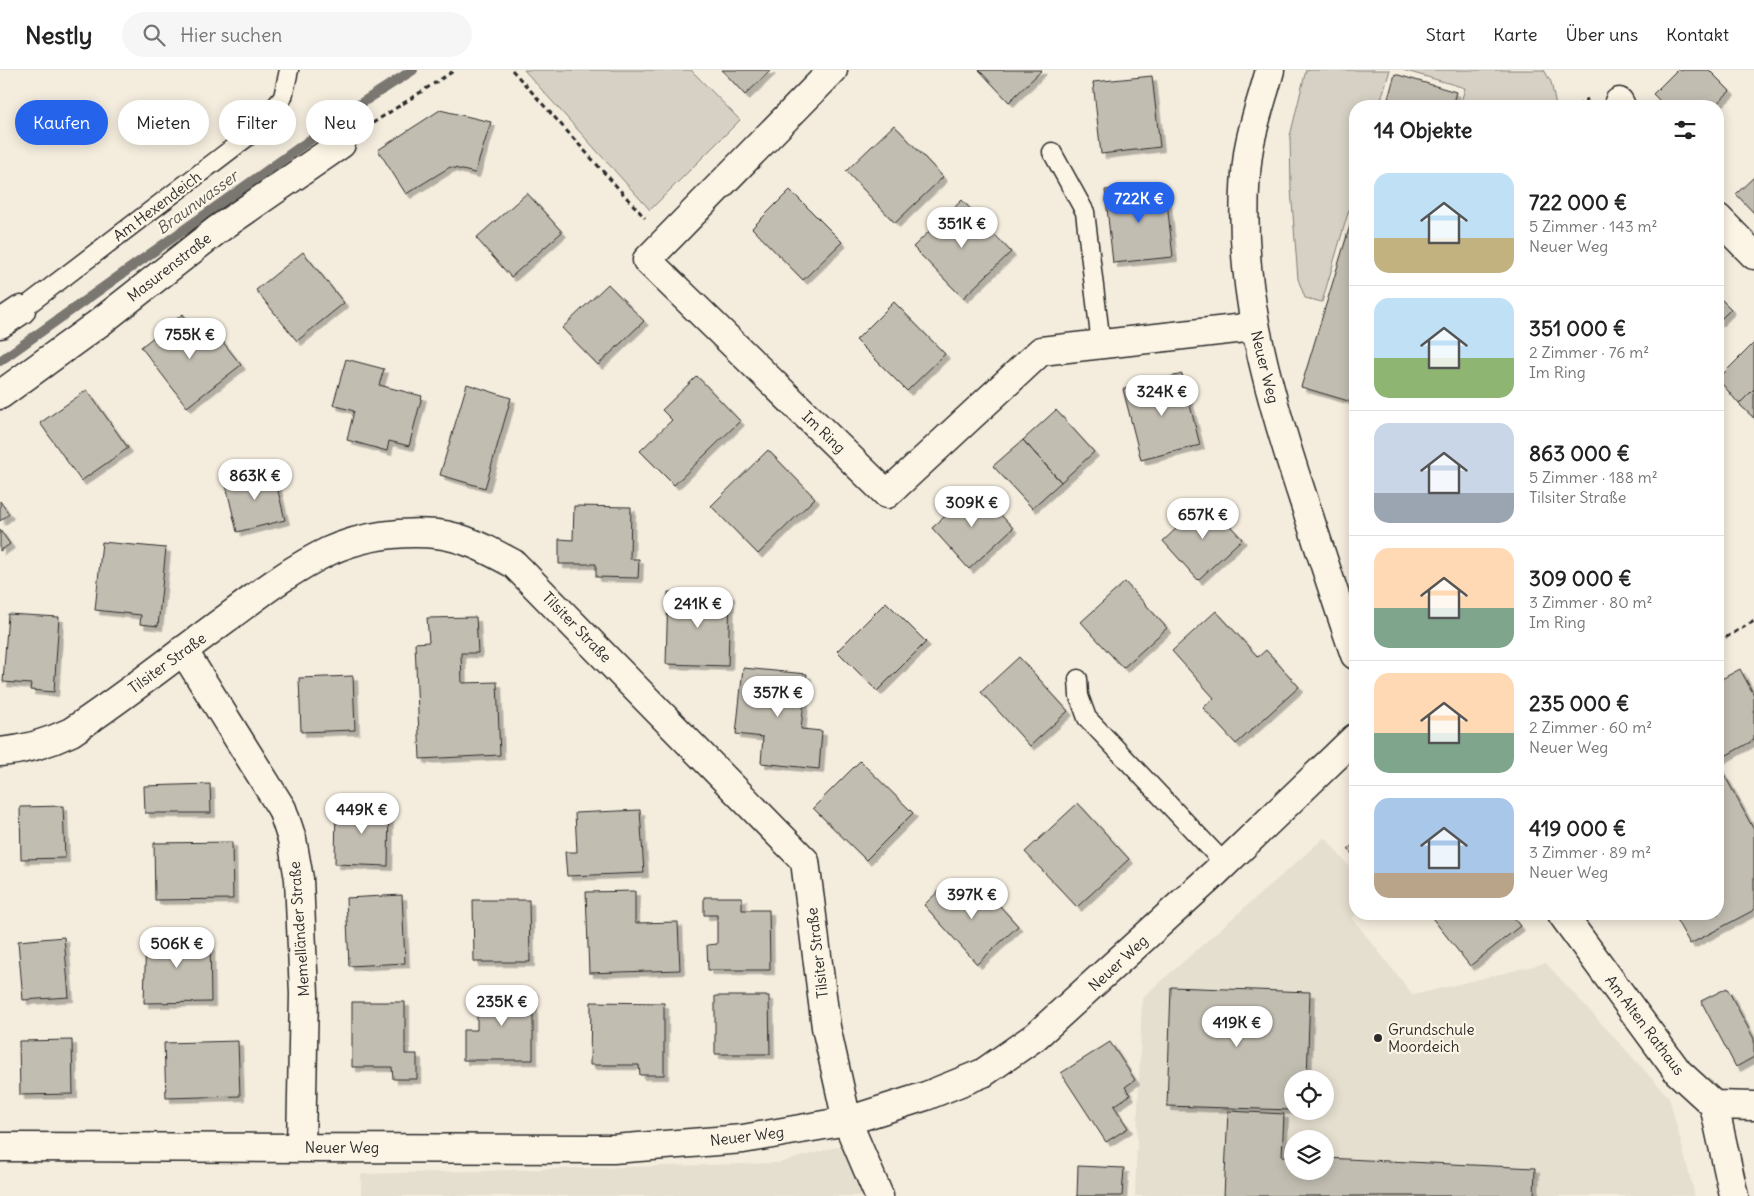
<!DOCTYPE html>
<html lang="de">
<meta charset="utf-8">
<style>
body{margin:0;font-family:Delius,sans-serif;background:#f6f6f6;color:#222;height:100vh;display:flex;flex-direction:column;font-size:19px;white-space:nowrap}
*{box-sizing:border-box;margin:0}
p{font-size:16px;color:#767676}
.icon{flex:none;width:28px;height:28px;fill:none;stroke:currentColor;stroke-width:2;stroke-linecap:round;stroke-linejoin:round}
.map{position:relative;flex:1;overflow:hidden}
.details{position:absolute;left:1349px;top:30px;width:375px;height:820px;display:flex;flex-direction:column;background:#fff;border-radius:20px;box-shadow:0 2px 12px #0003}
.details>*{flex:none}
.banner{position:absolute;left:15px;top:30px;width:475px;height:45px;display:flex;gap:10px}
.buttons{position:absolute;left:1284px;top:1000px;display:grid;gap:10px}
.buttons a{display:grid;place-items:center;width:50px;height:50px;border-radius:50%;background:#fff;box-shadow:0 2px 12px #0003;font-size:25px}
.price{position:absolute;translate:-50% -42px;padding:0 11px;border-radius:18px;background:#fff;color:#222;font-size:16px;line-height:32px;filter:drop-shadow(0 1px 2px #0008)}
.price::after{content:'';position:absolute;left:50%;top:30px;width:15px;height:11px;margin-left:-8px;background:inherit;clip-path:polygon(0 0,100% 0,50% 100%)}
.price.on{background:#2563eb;color:#fff}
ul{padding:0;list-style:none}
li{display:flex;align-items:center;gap:15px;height:125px;padding:0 25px}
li+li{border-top:1px solid #e0e0e0}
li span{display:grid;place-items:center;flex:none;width:140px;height:100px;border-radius:15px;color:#555}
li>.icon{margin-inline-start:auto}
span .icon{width:60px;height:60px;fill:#fffc;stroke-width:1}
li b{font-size:21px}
h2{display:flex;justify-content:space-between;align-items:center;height:60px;padding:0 25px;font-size:21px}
.pill{padding:0 18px;border-radius:22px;background:#fff;box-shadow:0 2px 12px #0003;font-size:18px;line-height:45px}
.pill.on{background:#2563eb;color:#fff}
header{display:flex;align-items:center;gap:30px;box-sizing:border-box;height:70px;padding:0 25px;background:#fff;border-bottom:1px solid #e0e0e0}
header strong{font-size:24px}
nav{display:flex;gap:28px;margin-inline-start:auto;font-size:18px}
.search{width:350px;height:45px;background:#f6f6f6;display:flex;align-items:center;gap:12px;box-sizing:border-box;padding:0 18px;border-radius:28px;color:#767676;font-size:19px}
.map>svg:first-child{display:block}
</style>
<header>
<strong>Nestly</strong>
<div class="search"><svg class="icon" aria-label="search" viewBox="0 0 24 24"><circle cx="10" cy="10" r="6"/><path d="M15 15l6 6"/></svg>Hier suchen</div>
<nav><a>Start</a><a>Karte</a><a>Über uns</a><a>Kontakt</a></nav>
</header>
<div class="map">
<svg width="1754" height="1126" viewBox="0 0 1754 1126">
<defs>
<filter id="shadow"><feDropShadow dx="4.5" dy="4.5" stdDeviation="0" flood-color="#0004"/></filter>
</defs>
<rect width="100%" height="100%" fill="#f4edde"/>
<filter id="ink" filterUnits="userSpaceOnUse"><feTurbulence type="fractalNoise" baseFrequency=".02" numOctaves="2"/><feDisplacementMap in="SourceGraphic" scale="10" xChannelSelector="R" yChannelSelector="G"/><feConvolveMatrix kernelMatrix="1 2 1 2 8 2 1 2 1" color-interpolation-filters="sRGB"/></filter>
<g filter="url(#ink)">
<path fill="#e5dfd0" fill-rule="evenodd" d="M1325,767L1355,804V844H1357L1352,848L1413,925L1546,893L1669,1027L1695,1126H1135L1142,928ZM1292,1009H1325V1041H1292ZM1292,1069H1325V1101H1292Z
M847,1074L870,1126H361V1104L778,1093Z"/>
<path fill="#d6d1c4" stroke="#807e78" d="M524,0H691L740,50L650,140Z
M1306,0H1390L1379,36H1355V119L1322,232L1305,228L1298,209L1291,119L1290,66Z
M1403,0H1544L1551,12L1556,36H1460L1465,18Z"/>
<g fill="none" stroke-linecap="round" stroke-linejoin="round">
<path stroke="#7a7771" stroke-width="10" d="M0,291L363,32L413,0"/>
</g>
<path fill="#c2bdb1" stroke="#2b2b2b" filter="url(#shadow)" d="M722,0H771L745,25Z
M979,0H1042L1009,32Z
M1677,0H1709L1730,21L1714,36H1665L1653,24Z
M1395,4L1456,22L1452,36H1386Z
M1152,6L1160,77L1101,84L1093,12Z
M440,40L491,52L475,103L450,97L406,124L378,80Z
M894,55L943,107L895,153L846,101Z
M1754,107V143L1736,124Z
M1165,114L1173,187L1113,193L1105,120Z
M790,120L842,172L803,210L752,158Z
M527,123L562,162L511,207L476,168Z
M962,130L1011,182L963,228L913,177Z
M1355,139V333L1301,317Z
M303,182L344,233L297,271L256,220Z
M608,214L644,251L598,295L562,258Z
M1718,226L1731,239L1718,252Z
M894,232L945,284L907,321L856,270Z
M183,244L208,275L219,267L241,295L187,337L141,277Z
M1754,273V319L1739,334L1718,309Z
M346,289L384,299L379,315L422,326L409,376L389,371L387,381L347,370L354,341L333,335Z
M1182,304L1200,375L1141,390L1123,319Z
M697,306L740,351L674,415L640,381L672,350L662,340Z
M467,314L511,328L485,418L440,405Z
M1754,319V348L1739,334Z
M87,320L128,378L81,411L40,353Z
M1056,340L1094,382L1061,412L1023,370Z
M1023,370L1061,412L1032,438L993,396Z
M768,380L815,428L758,484L711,436Z
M273,400L285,450L237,462L225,411Z
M976,418L1013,458L969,499L932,458Z
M1207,430L1242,469L1198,510L1163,471Z
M0,431L9,444L0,451Z
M574,436L631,437L630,489H639L638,508L596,507V494H559V469L573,470Z
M0,460L10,474L0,481Z
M102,472L166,478L158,556L140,554L141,545L95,540Z
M1125,512L1167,558L1123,598L1081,552Z
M668,522L730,524L728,596L666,594Z
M886,532L926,572L877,621L837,581Z
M1216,541L1258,587L1266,580L1299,617L1236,674L1203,638L1214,628L1172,581Z
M8,544L59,547L54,622L30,620L31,614L3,612Z
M476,547L478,583H461L462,613L497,612L500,685L420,689L415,573L429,572L427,548Z
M1019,587L1068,641L1030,676L981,622Z
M743,598L807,604L801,659L822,661L819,699L761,693L763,667L736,664Z
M1740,599L1754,625V670L1718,690V611Z
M353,606L355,660L301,662L299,608Z
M860,691L913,743L866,790L813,738Z
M1718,693L1754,760V840L1690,874L1673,844H1718Z
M210,714L211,743H145L144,716Z
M1078,733L1129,789L1077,837L1025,782Z
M336,735L389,736L388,796L335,794Z
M63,736L65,788L21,789L20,737Z
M640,740L644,803L567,806L565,782H577L575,743Z
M232,772L233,829L155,830L154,773Z
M1355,773V788L1348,779Z
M946,814L962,832L981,815L1018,856L977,894L924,835Z
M635,821V853L678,852L680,900L589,903L586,822Z
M402,825L405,893L349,896L346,828Z
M704,827H742V840H769L770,900H708L707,875L717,874V845H704Z
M473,830H529L530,892H474Z
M1429,844H1510L1520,856L1470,896Z
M146,865L210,867L211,932L144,933Z
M64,867L69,927L23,930L18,871Z
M1171,917L1310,922L1307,1009H1292V1040L1167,1036Z
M1727,918L1754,969V987L1736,997L1701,931Z
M477,920H533V990H463V960H477Z
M715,926H769L770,984H715Z
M352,932H405V984H417V1009H393L392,997H352Z
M591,932L664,933V1005H640L639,995H590Z
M72,970L73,1024L20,1025L19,971Z
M238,971L240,1026L166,1028L164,973Z
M1110,972L1135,1010L1125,1017L1130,1025L1114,1036L1128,1058L1106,1072L1061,1003Z
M1228,1041L1284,1044L1282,1086L1292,1087V1101H1325V1088L1535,1098L1534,1126H1224Z
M1078,1096L1124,1098L1122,1126H1077Z"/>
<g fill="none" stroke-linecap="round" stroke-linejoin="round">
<g stroke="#2b2b2b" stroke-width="21">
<path id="service" d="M1052,82L1085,142L1101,274
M21,240L259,58L283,27L289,0
M1078,609L1079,626L1087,648L1225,794"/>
</g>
<g stroke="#2b2b2b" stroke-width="31">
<path id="minor" d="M833,0L647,190L887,424L1041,281L1254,257
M1270,0C1263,27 1252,56 1248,84C1233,202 1266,317 1303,428C1320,480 1337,533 1355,585
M1619,32L1621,36
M1718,148L1754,185
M0,254L21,240
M0,325L99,253L217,160L341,74
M183,580L282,739L292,769L299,809L304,924L301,1077
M0,682C25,680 48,673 71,662C124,627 175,586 227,548C259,524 293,498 329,481C362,466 401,461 437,464C465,467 490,481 514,494L805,791L826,957L847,1051L879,1126
M1562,844L1678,1002L1714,1035L1734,1126
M1714,1035L1754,1036
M0,1077L613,1079L743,1069L847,1051L926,1026L983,1003L1036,966L1215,803L1355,668"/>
</g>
<path stroke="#2b2b2b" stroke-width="3" stroke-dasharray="5 4" stroke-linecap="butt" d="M512,0L645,148
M1577,36L1588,29
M365,58L455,0
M1718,572L1754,551"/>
<use href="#service" stroke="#fcf5e5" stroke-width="18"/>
<use href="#minor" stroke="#fcf5e5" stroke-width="28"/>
</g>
</g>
<circle fill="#2b2b2b" stroke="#fcf5e5" stroke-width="2" cx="1378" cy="968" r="5"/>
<g text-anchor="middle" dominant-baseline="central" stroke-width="4.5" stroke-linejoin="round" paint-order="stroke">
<g font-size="15" fill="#2b2b2b" stroke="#fcf5e5">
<text transform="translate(157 136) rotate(-37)">Am Hexendeich</text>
<text transform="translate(169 197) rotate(-38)">Masurenstraße</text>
<text transform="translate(1265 297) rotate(76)">Neuer Weg</text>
<text transform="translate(824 362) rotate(44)">Im Ring</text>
<text transform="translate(577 557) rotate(46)">Tilsiter Straße</text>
<text transform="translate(167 593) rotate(-36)">Tilsiter Straße</text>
<text transform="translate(299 859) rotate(-94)">Memelländer Straße</text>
<text transform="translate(817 883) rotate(-97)">Tilsiter Straße</text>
<text transform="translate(1118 893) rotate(-43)">Neuer Weg</text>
<text transform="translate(1645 955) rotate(53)">Am Alten Rathaus</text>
<text transform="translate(747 1066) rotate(-7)">Neuer Weg</text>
<text x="342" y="1077">Neuer Weg</text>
</g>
<g font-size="15" fill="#2b2b2b" stroke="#fcf5e5" text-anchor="start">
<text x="1388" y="959">Grundschule<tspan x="1388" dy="17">Moordeich</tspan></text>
</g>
<g font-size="16" font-style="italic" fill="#595754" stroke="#fcf5e5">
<text transform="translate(197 132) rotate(-36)">Braunwasser</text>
</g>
</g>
</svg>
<div class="buttons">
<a><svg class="icon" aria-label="locate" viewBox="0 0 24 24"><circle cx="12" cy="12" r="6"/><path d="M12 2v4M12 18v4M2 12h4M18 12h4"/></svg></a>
<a><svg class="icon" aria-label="layers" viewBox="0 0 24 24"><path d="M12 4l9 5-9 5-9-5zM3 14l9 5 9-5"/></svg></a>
</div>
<b class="price on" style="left:1139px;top:154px">722K €</b>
<b class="price" style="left:962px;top:179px">351K €</b>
<b class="price" style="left:190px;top:290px">755K €</b>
<b class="price" style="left:1162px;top:347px">324K €</b>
<b class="price" style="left:255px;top:431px">863K €</b>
<b class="price" style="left:972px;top:458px">309K €</b>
<b class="price" style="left:1203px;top:470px">657K €</b>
<b class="price" style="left:698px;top:559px">241K €</b>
<b class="price" style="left:778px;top:648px">357K €</b>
<b class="price" style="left:362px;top:765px">449K €</b>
<b class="price" style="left:972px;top:850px">397K €</b>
<b class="price" style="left:177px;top:899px">506K €</b>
<b class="price" style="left:502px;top:957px">235K €</b>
<b class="price" style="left:1237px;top:978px">419K €</b>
<div class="banner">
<a class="pill on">Kaufen</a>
<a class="pill">Mieten</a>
<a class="pill">Filter</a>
<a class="pill">Neu</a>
</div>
<section class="details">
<h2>14 Objekte<svg class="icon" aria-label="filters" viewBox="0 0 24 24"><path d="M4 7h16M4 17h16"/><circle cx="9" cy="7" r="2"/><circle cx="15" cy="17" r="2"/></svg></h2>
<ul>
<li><span style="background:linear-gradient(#bfe0f5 65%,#c2b280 0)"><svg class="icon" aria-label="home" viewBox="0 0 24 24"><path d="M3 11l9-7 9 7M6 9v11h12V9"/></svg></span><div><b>722 000 €</b><p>5 Zimmer · 143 m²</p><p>Neuer Weg</p></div></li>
<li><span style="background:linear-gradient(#bfe0f5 60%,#8fb573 0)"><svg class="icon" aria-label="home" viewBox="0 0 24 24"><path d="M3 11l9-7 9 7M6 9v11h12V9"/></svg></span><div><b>351 000 €</b><p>2 Zimmer · 76 m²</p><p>Im Ring</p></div></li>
<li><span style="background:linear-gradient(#c9d6e8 70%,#9aa5b1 0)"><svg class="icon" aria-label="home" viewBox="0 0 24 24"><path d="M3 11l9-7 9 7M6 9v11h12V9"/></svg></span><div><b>863 000 €</b><p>5 Zimmer · 188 m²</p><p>Tilsiter Straße</p></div></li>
<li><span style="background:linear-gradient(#ffd9b3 60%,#7fa58c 0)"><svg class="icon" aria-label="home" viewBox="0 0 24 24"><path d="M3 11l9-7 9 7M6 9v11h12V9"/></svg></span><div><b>309 000 €</b><p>3 Zimmer · 80 m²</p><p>Im Ring</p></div></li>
<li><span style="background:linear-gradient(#ffd9b3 60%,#7fa58c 0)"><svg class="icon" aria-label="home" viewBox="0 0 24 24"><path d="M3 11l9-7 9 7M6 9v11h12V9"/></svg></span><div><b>235 000 €</b><p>2 Zimmer · 60 m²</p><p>Neuer Weg</p></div></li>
<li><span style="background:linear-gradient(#a9c7e8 75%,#b9a48a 0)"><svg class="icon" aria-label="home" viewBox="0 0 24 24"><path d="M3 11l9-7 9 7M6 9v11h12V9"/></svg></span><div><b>419 000 €</b><p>3 Zimmer · 89 m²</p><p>Neuer Weg</p></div></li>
</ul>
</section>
</div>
